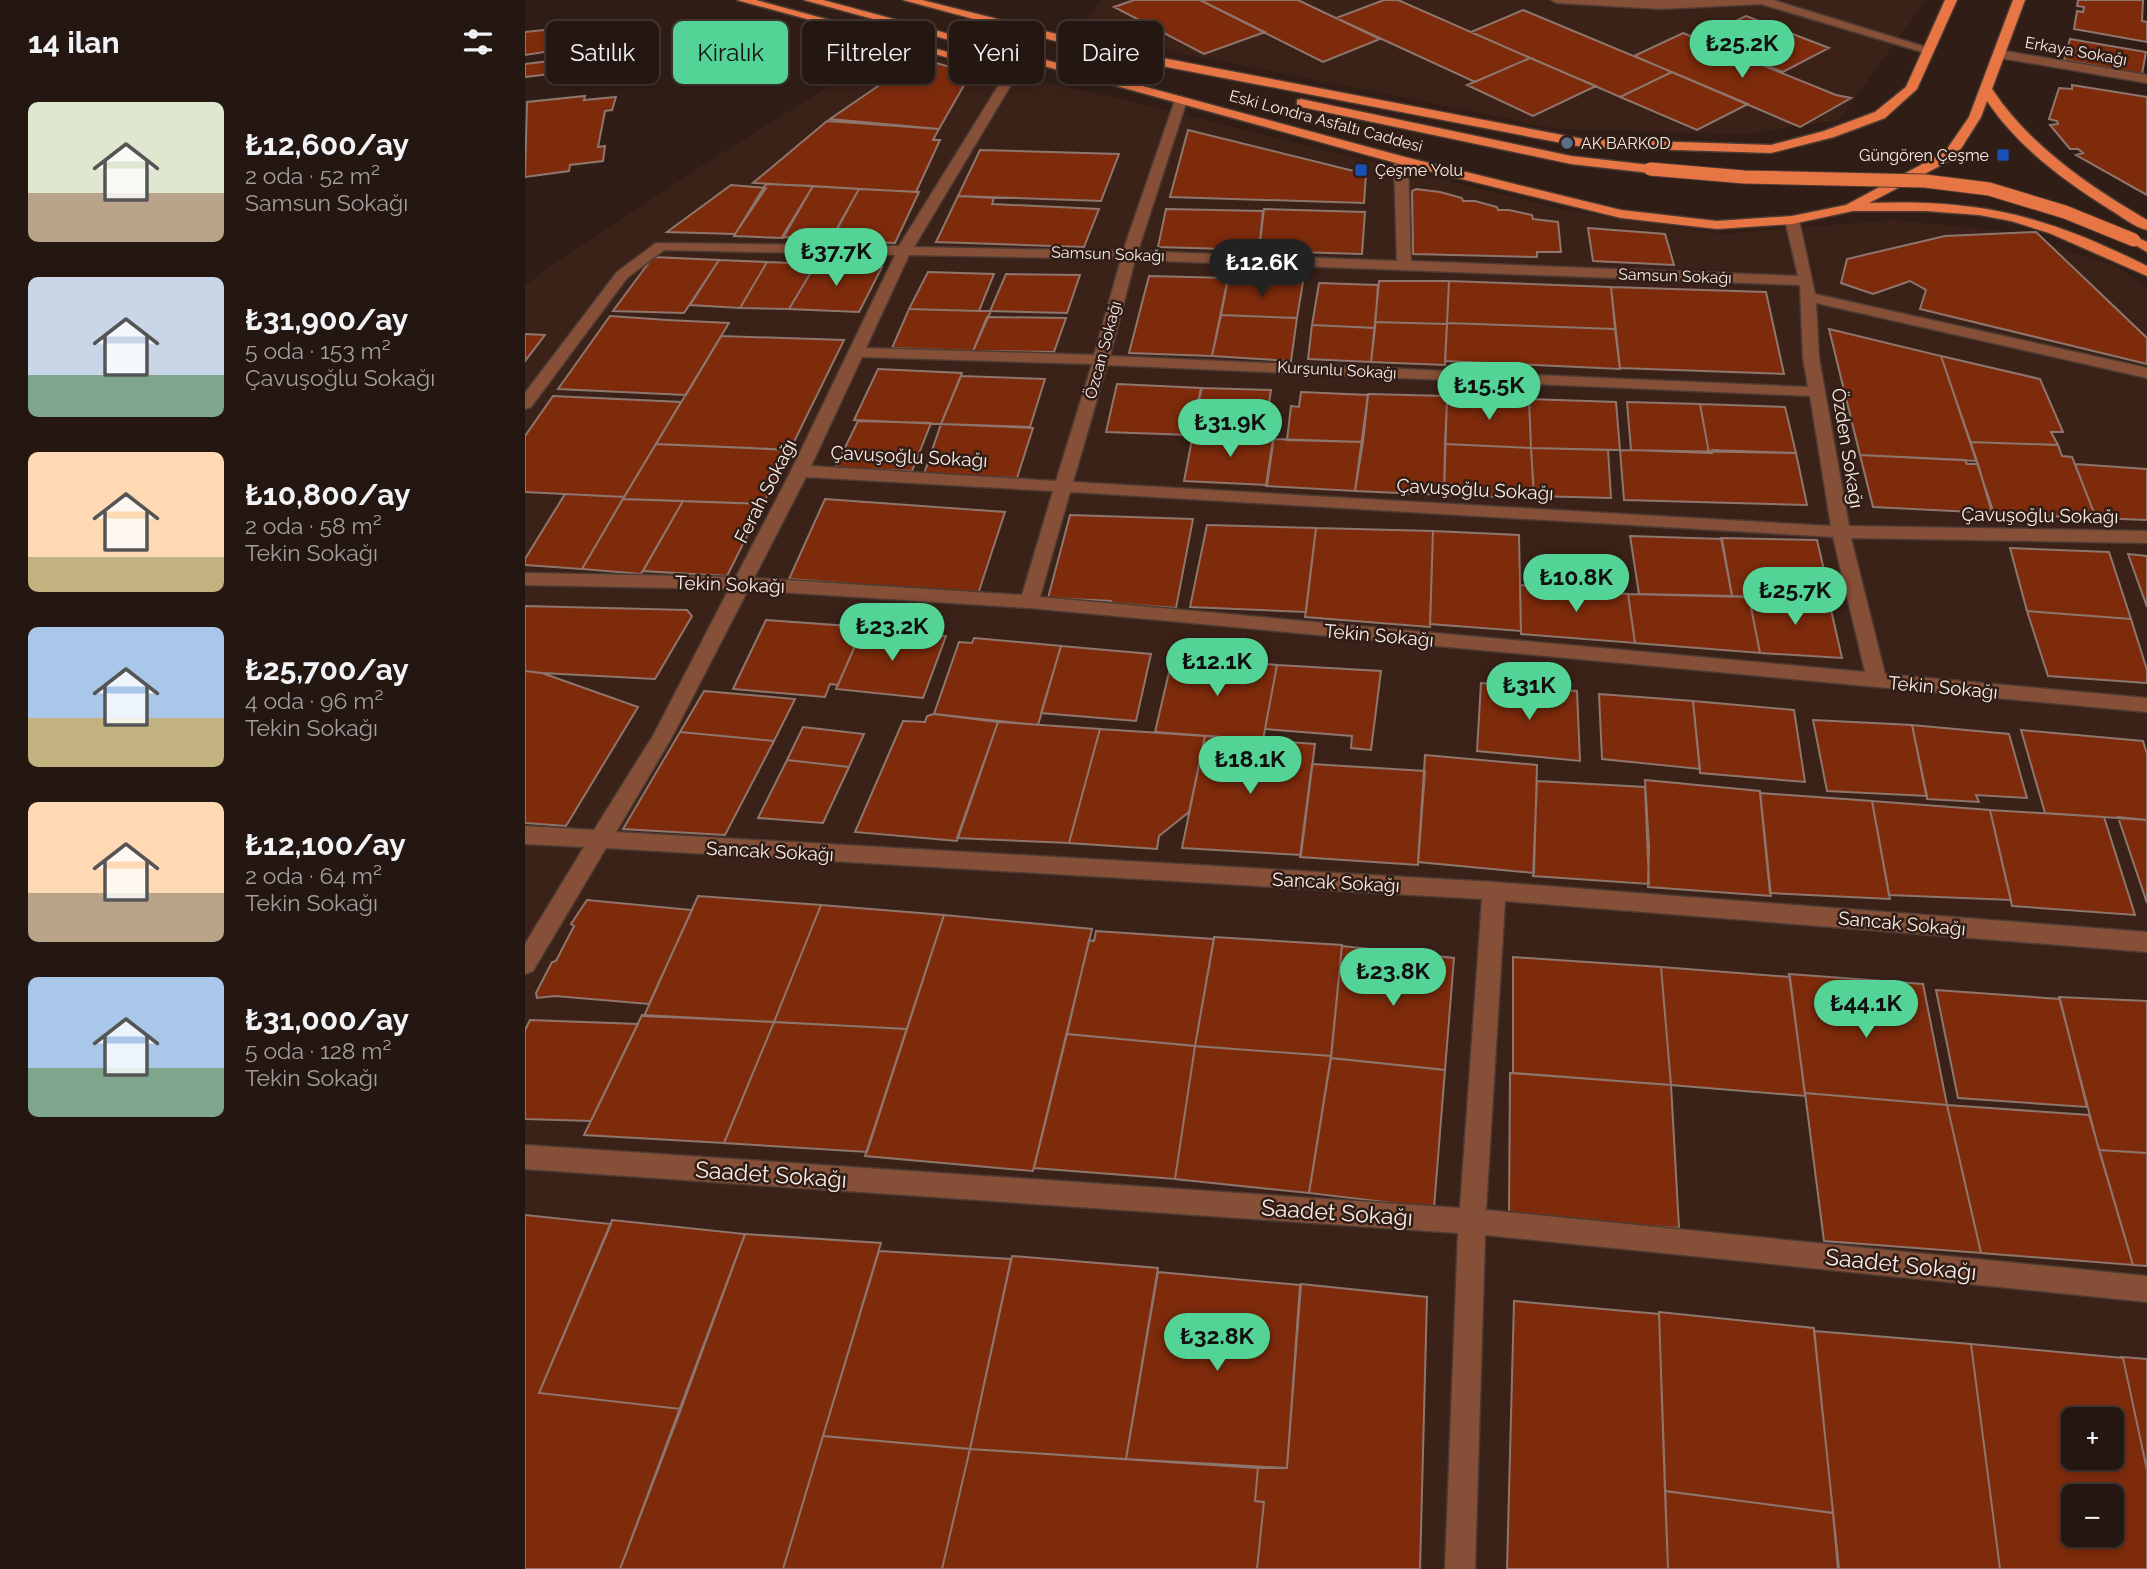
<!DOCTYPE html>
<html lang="tr">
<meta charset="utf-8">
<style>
body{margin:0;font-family:Raleway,sans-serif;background:#30231e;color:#f1f3f6;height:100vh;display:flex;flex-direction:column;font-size:26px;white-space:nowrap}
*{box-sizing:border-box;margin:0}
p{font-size:23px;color:#a39f9f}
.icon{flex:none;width:38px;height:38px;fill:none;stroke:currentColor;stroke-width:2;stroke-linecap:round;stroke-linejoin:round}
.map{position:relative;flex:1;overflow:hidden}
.drawer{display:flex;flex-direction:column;background:#241610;width:525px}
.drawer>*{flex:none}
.guide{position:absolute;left:21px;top:21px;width:665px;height:63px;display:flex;gap:14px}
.tools{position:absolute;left:1536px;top:1407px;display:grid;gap:14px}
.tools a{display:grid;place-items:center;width:63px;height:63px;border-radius:10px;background:#241610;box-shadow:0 4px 10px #0003,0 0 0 2px #413530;font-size:35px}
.price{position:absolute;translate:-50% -60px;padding:0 16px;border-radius:24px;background:#54d396;color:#111;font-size:23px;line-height:46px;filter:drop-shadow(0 2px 4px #0008)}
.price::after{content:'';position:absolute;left:50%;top:42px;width:21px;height:16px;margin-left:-10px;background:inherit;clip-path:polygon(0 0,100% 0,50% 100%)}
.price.on{background:#222;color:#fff}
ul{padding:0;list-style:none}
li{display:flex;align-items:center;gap:21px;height:175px;padding:0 28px}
li span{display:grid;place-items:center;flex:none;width:196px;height:140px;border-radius:10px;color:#555}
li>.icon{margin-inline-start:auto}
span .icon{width:84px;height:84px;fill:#fffc;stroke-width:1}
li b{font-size:30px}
h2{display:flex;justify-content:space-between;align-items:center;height:84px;padding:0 28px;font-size:30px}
.pill{padding:0 24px;border-radius:10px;background:#241610;box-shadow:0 4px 10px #0003,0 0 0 2px #413530;font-size:24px;line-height:63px}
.pill.on{background:#54d396;color:#111}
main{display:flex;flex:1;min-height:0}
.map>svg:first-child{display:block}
</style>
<main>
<section class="drawer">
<h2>14 ilan<svg class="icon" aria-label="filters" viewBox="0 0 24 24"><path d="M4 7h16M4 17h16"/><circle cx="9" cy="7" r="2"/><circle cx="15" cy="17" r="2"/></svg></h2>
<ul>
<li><span style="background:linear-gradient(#dfe7d0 65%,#b9a48a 0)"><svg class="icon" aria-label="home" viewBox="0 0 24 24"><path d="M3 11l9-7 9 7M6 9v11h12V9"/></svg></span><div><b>₺12,600/ay</b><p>2 oda · 52 m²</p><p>Samsun Sokağı</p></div></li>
<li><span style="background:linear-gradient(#c9d6e8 70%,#7fa58c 0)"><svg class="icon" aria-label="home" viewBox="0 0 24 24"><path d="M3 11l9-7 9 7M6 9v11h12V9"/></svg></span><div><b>₺31,900/ay</b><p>5 oda · 153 m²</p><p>Çavuşoğlu Sokağı</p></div></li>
<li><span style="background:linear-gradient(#ffd9b3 75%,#c2b280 0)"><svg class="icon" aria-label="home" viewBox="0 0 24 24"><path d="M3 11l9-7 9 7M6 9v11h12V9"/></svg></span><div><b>₺10,800/ay</b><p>2 oda · 58 m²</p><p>Tekin Sokağı</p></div></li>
<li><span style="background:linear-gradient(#a9c7e8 65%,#c2b280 0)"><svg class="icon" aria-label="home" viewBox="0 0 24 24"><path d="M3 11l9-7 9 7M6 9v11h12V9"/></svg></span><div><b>₺25,700/ay</b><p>4 oda · 96 m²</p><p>Tekin Sokağı</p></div></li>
<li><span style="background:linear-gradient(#ffd9b3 65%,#b9a48a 0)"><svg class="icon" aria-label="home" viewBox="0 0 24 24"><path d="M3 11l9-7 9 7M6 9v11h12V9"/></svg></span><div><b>₺12,100/ay</b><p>2 oda · 64 m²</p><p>Tekin Sokağı</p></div></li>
<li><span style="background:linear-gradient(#a9c7e8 65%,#7fa58c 0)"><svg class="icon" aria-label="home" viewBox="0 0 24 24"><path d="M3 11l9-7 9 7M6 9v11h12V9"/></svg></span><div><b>₺31,000/ay</b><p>5 oda · 128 m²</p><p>Tekin Sokağı</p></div></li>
</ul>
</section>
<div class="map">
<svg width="1622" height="1569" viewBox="0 0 1622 1569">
<rect width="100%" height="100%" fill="#301e16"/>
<path fill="#3b2218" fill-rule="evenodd" d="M575,0H1401L1314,120L1220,134L1033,129L556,33Z
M365,48L587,97L1044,211L1199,234L1369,220L1477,231L1590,266L1622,287V1569H0V286L20,270L180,164ZM1549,1419H1587V1458H1549ZM1549,1496H1587V1535H1549Z"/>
<path fill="#7e2b0c" stroke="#8e766e" stroke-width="2" fill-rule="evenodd" d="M609,0H675L740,32L679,54L589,7Z
M675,0H773L855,39L798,62Z
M859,0H873L1005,58L950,82L811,18Z
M1553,0H1618L1617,21L1622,22V42L1549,29L1552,11L1558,12L1559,7L1552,6Z
M998,10L1147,72L1095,97L946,32Z
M1221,16L1304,48L1258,72L1174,38Z
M28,29L26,51L0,55V32Z
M1158,33L1311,95L1326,98L1275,127L1109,56Z
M1545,39L1621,52L1617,74L1539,60Z
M394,58L446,73L414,129L305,119Z
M1005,58L1071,86L1008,116L942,85Z
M25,61V74L0,77V64Z
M1147,72L1223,104L1172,130L1095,97Z
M1547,85L1622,97V195L1551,155L1558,153L1553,149H1545L1525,125L1533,124L1532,121L1524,119L1534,88L1547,89Z
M60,96L59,100L91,97L87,110L80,111L73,147L80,146L78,161L45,165L44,171L0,177L2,102Z
M302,121L414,129L408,140H415L391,192L228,183Z
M663,130L841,174L839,203L645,197Z
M455,150L594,154L576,201L433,196Z
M241,184L288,186L258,238L209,236Z
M206,185L241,188L210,234L142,232Z
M288,186L334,189L306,239L257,237Z
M334,189L394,192L370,243L306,240Z
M891,189L915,192L937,198L938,201H950L972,207L973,210H984L1007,215L1008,219L1033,222L1036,252H1012V257L888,254L887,191Z
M433,196L469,198L467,204L574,209L559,247L411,242Z
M641,209L738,211L734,250L633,247Z
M739,209L840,212L837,254L734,251Z
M1063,228L1140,234L1149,265L1068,261Z
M1511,232L1622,338V364L1395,309L1401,290L1385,281L1348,294L1316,283L1322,259L1420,236Z
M128,257L194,260L159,313L88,311Z
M194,260L242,262L215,308L165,305Z
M242,262L291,264L264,309L215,308Z
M291,264L357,267L334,312L264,309Z
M403,272L469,274L454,311L384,309Z
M481,274L555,275L542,313L465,311Z
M624,276L703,278L687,356L604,353Z
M703,279L778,282L772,318L696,315Z
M854,281H924L922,324L850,322Z
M924,281L1086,287L1090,329L922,323Z
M794,283L853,285L850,328L787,325Z
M1086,287L1241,292L1259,374L1095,368Z
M384,309L454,311H466L448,351L367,348Z
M696,315L772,318L766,361L687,356Z
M85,316L142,320L204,323L161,395L33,389Z
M462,317L541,318L529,352L448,351Z
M850,322L922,324L920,365L846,362Z
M922,323L1090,329L1095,369L920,361Z
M787,325L850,328L846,362L783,359Z
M1304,329L1416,356L1452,461L1335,455Z
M0,334L20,335L0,361Z
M196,336L319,340L265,450L131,444Z
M1416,356L1515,379L1538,432H1526L1533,445L1445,442Z
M353,369L437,373L416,424L329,420Z
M436,376L520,379L505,427L416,424Z
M592,384L677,388L665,435L581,432Z
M676,388L746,390L739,437L666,434Z
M776,392L843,395L838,442L762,440L766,406L774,407Z
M843,394L922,396L919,495L830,491Z
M28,396L156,402L99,497L0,492V436Z
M932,397L1004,399L1006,448L920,444L922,401L931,402Z
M1004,399L1091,402L1095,450L1006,448Z
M1102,402L1175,404L1184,453L1106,450Z
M1175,404L1260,407L1271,453L1187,450V453H1184Z
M333,421L406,423L387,471L310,468Z
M416,424L508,428L492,478L399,474Z
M668,434L749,437L742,485L659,481Z
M748,439L838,442L830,491L741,486Z
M1445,442L1533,445L1537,456L1547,457L1571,518L1469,514Z
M131,444L226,448L266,450L238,504L98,499Z
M920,444L1006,448L1009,498L919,495Z
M1006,448L1083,450L1086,498L1009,496Z
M1095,450L1271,453L1282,505L1099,500Z
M1335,455L1440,460L1442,464H1453L1467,513L1348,507Z
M1550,464L1622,469V520L1571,518Z
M40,494L99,497L57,569L0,565V559Z
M98,499L158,501L116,574L57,569Z
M300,499L480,512L453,594L264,579Z
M158,501L238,504L202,576L118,571Z
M545,515L668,519L651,608L585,603L586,601L523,598Z
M682,525L791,528L781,612L665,607Z
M791,528L908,531L905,627L780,617Z
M908,531L994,535L996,631L905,624Z
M1105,536L1197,539L1207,596L1114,594Z
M1196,538L1292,540L1306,600L1207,596Z
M1485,548L1584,552L1606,619L1502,611Z
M1603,554L1622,556V607Z
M995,585L1103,594L1110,643L996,634Z
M1103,594L1224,597L1235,653L1110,643Z
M1224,597L1304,601L1317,658L1235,653Z
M0,606L162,610L167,616L130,679L17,673L0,671Z
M1502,611L1606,619L1622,670V683L1523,676Z
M241,620L338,627L313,685L305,684L300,697L208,689Z
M338,628L421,636L398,698L311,689Z
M449,638L536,646L513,725L409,714L434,642L447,643Z
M536,646L626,654L611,721L516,713Z
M648,655L752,665L738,740L630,732Z
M752,665L856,671L846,750L826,748L827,736L740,729Z
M0,671L17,673L113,707L41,826L0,823Z
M956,683L1052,691L1055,761L952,751Z
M179,691L270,699L249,741L155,732Z
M1074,694L1168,701L1175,769L1077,759Z
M1168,701L1269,710L1280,782L1175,773Z
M409,714L473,722L432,841L330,832L378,721L400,722L402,716Z
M1288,720L1387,725L1402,796L1302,791Z
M473,722L575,729L544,843L432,838Z
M1387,725L1484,734L1502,798L1451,795L1454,802L1402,799Z
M278,727L339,734L324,767L262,760Z
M575,729L680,736L664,812L634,836L632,849L544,843Z
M1496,730L1618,741L1622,754V820L1520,813Z
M155,732L249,741L200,835L98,829Z
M680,736L790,744L776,855L657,848Z
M900,755L1012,765L1009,873L893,862Z
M262,760L324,767L298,823L233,818Z
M787,764L900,771L893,865L775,857Z
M1120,780L1235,791L1246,896L1123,887L1124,847Z
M1012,781L1120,787L1124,884L1008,876Z
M1235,793L1347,801L1365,899L1245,893Z
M1347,801L1465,810L1486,900L1364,895Z
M1465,810L1579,817L1610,915L1487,906Z
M1593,817L1622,820V903Z
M173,896L296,905L249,1022L119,1016Z
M62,900L167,910L124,1004L30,996L12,998L11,993L27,962L31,961L49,926L46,924Z
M296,905L419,915L382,1029L249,1022Z
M419,915L567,929L508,1171L340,1156Z
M571,931L689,939L670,1046L542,1034L564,940L569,941Z
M689,937L817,945L806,1056L670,1046Z
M817,946L929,958L920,1070L806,1058Z
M988,957L1136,967L1146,1085L988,1073Z
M1136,967L1265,977L1280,1096L1146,1085Z
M1264,974L1398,984L1422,1105L1280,1093Z
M1411,990L1535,999L1562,1107L1433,1098Z
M1534,997L1622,1001V1153L1574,1150Z
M117,1015L249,1022L199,1143L59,1135Z
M5,1020L113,1024L66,1121L0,1119V1030Z
M249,1022L382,1029L342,1152L199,1143Z
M542,1034L670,1046L650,1179L509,1168Z
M670,1046L806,1056L784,1193L650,1179Z
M806,1058L920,1070L909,1208L784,1193Z
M985,1073L1146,1085L1154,1228L984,1217Z
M1280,1093L1422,1105L1456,1253L1299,1241Z
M1422,1105L1564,1115L1608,1265L1456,1253Z
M1574,1150L1622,1153V1266L1608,1265Z
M0,1215L86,1224L14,1393L156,1409L95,1569H0Z
M87,1220L220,1234L156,1409L14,1393Z
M220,1234L356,1243L258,1569H95Z
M354,1251L486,1259L445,1449L298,1436Z
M487,1256L633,1268L601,1459L445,1449Z
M633,1272L775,1285L762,1468L601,1459Z
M776,1284L902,1297L895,1569H732L739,1502L730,1501L733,1468H762Z
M989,1301L1134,1314L1143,1569H982Z
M1134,1312L1289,1328L1308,1513L1140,1491Z
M1289,1331L1446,1344L1475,1569H1314Z
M1446,1344L1598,1358L1622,1470V1569H1475ZM1549,1419H1587V1458H1549ZM1549,1496H1587V1535H1549Z
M1597,1357L1622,1359V1470L1598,1358Z
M298,1436L445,1449L417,1569H258Z
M445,1449L733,1468L730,1501L739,1502L732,1569H417Z
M1140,1491L1308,1513L1313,1569H1143Z"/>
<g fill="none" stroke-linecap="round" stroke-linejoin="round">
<g stroke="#4c3b33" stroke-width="3">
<path id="minor" d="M1026,0H1248L1407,49L1397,52L1236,4L1136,9L1032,3Z
M1474,50L1622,75V83L1470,57L1468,54Z
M489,66L495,70L389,247L598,251L650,100L656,96L662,100L613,251L872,261L869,160L876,156L883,160L886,261L1273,276L1260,220L1267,216L1274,220L1290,294L1622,368V378L1291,303L1294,358L1324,526L1622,531V543L1326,538L1360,674L1622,698V712L504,608L223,590L147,737L91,832L969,882L1622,932V952L980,901L961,1210L1622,1276V1302L960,1235L950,1569H920L933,1233L0,1169V1145L935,1208L957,899L81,848L8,971L0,974V944L59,847L0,844V826L69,830L129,734L204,589L0,585V573L211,577L266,471L370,255L139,250L102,278L6,407L0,409V393L92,272L131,243L374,246L483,70ZM384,255L596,259L569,355L341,348ZM610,260L1275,285L1278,358L1283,387L585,356ZM337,357L567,364L531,481L286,466ZM582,365L1285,396L1306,526L548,482ZM281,477L528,491L497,595L229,578ZM545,492L1308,537L1340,672L515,597Z"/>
</g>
<g stroke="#4c3b33" stroke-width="3">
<path id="major" d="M212,0H231L445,58L435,61Z
M279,0H298L880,157L1096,210L1192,221L1267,216L1321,205L1420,152L1444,117L1488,0H1500L1467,89C1506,147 1563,185 1622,220V230C1609,227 1596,216 1584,209C1538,180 1493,147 1462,101L1456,117L1430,158L1344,203C1457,199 1522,216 1622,266V276L1524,233L1486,221L1454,215L1401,211H1328L1267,224L1192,229L1096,218L871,163Z
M378,0H397L591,49L1058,139L1246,145L1299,131L1350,112L1381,87L1420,0H1432L1392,89L1360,118L1309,137L1246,153L1058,147L590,57Z
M776,99L1046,156L1125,165L1132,169L1125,173L1046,164L772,106V100Z
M1609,236L1622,242V252L1602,240Z"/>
</g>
<use href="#minor" fill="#864f38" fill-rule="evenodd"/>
<use href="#major" fill="#e87645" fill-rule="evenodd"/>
<g stroke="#4c3b33" stroke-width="15" stroke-linecap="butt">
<path id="major-bridge" d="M1125,169L1219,177L1400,181L1464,189L1540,212L1609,240"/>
</g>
<use href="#major-bridge" stroke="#e87645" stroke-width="13"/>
</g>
<circle fill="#5c6f8a" stroke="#301e16" stroke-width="2.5" cx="1042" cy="143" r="7"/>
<g fill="#1a4fb4" stroke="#301e16" stroke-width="2.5">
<rect x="1471" y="148" width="14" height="14" rx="3.5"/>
<rect x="829" y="163" width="14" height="14" rx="3.5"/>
</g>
<g text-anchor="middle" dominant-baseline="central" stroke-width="5" stroke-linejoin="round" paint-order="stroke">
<g font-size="16" fill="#f8ebe5" stroke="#301e16">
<text transform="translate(1551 51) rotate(10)">Erkaya Sokağı</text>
<text transform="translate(801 121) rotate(15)">Eski Londra Asfaltı Caddesi</text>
<text transform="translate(583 254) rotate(2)">Samsun Sokağı</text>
<text transform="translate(1150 276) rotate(2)">Samsun Sokağı</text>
<text transform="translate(578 350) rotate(-75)">Özcan Sokağı</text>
<text transform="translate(812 370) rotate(3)">Kurşunlu Sokağı</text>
</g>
<g font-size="16" fill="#f8ebe5" stroke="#301e16" text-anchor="start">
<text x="1056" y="143">AK BARKOD</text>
<text x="1464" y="155" text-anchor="end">Güngören Çeşme</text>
<text x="850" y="170">Çeşme Yolu</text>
</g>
<g font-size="19" fill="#f8ebe5" stroke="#301e16">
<text transform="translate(1323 448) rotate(81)">Özden Sokağı</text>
<text transform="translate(384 456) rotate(3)">Çavuşoğlu Sokağı</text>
<text transform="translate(950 489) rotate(3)">Çavuşoğlu Sokağı</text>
<text transform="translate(240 491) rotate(-63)">Ferah Sokağı</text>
<text transform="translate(1515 515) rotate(1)">Çavuşoğlu Sokağı</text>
<text transform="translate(205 584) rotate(2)">Tekin Sokağı</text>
<text transform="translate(854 635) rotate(5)">Tekin Sokağı</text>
<text transform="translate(1418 687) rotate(5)">Tekin Sokağı</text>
<text transform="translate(245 851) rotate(3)">Sancak Sokağı</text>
<text transform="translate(811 882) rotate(3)">Sancak Sokağı</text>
<text transform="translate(1377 923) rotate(5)">Sancak Sokağı</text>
</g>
<g font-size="23" fill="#f8ebe5" stroke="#301e16">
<text transform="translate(246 1174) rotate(4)">Saadet Sokağı</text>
<text transform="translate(812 1212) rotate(4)">Saadet Sokağı</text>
<text transform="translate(1376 1264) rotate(6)">Saadet Sokağı</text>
</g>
</g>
</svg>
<div class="tools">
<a>+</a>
<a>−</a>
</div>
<b class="price" style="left:1217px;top:80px">₺25.2K</b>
<b class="price" style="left:311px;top:288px">₺37.7K</b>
<b class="price on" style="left:737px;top:299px">₺12.6K</b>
<b class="price" style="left:964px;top:422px">₺15.5K</b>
<b class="price" style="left:705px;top:459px">₺31.9K</b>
<b class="price" style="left:1051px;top:614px">₺10.8K</b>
<b class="price" style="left:1270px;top:627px">₺25.7K</b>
<b class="price" style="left:367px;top:663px">₺23.2K</b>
<b class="price" style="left:692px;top:698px">₺12.1K</b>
<b class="price" style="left:1004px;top:722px">₺31K</b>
<b class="price" style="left:725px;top:796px">₺18.1K</b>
<b class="price" style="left:868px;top:1008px">₺23.8K</b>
<b class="price" style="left:1341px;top:1040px">₺44.1K</b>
<b class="price" style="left:692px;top:1373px">₺32.8K</b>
<div class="guide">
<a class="pill">Satılık</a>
<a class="pill on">Kiralık</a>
<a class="pill">Filtreler</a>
<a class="pill">Yeni</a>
<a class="pill">Daire</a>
</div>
</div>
</main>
